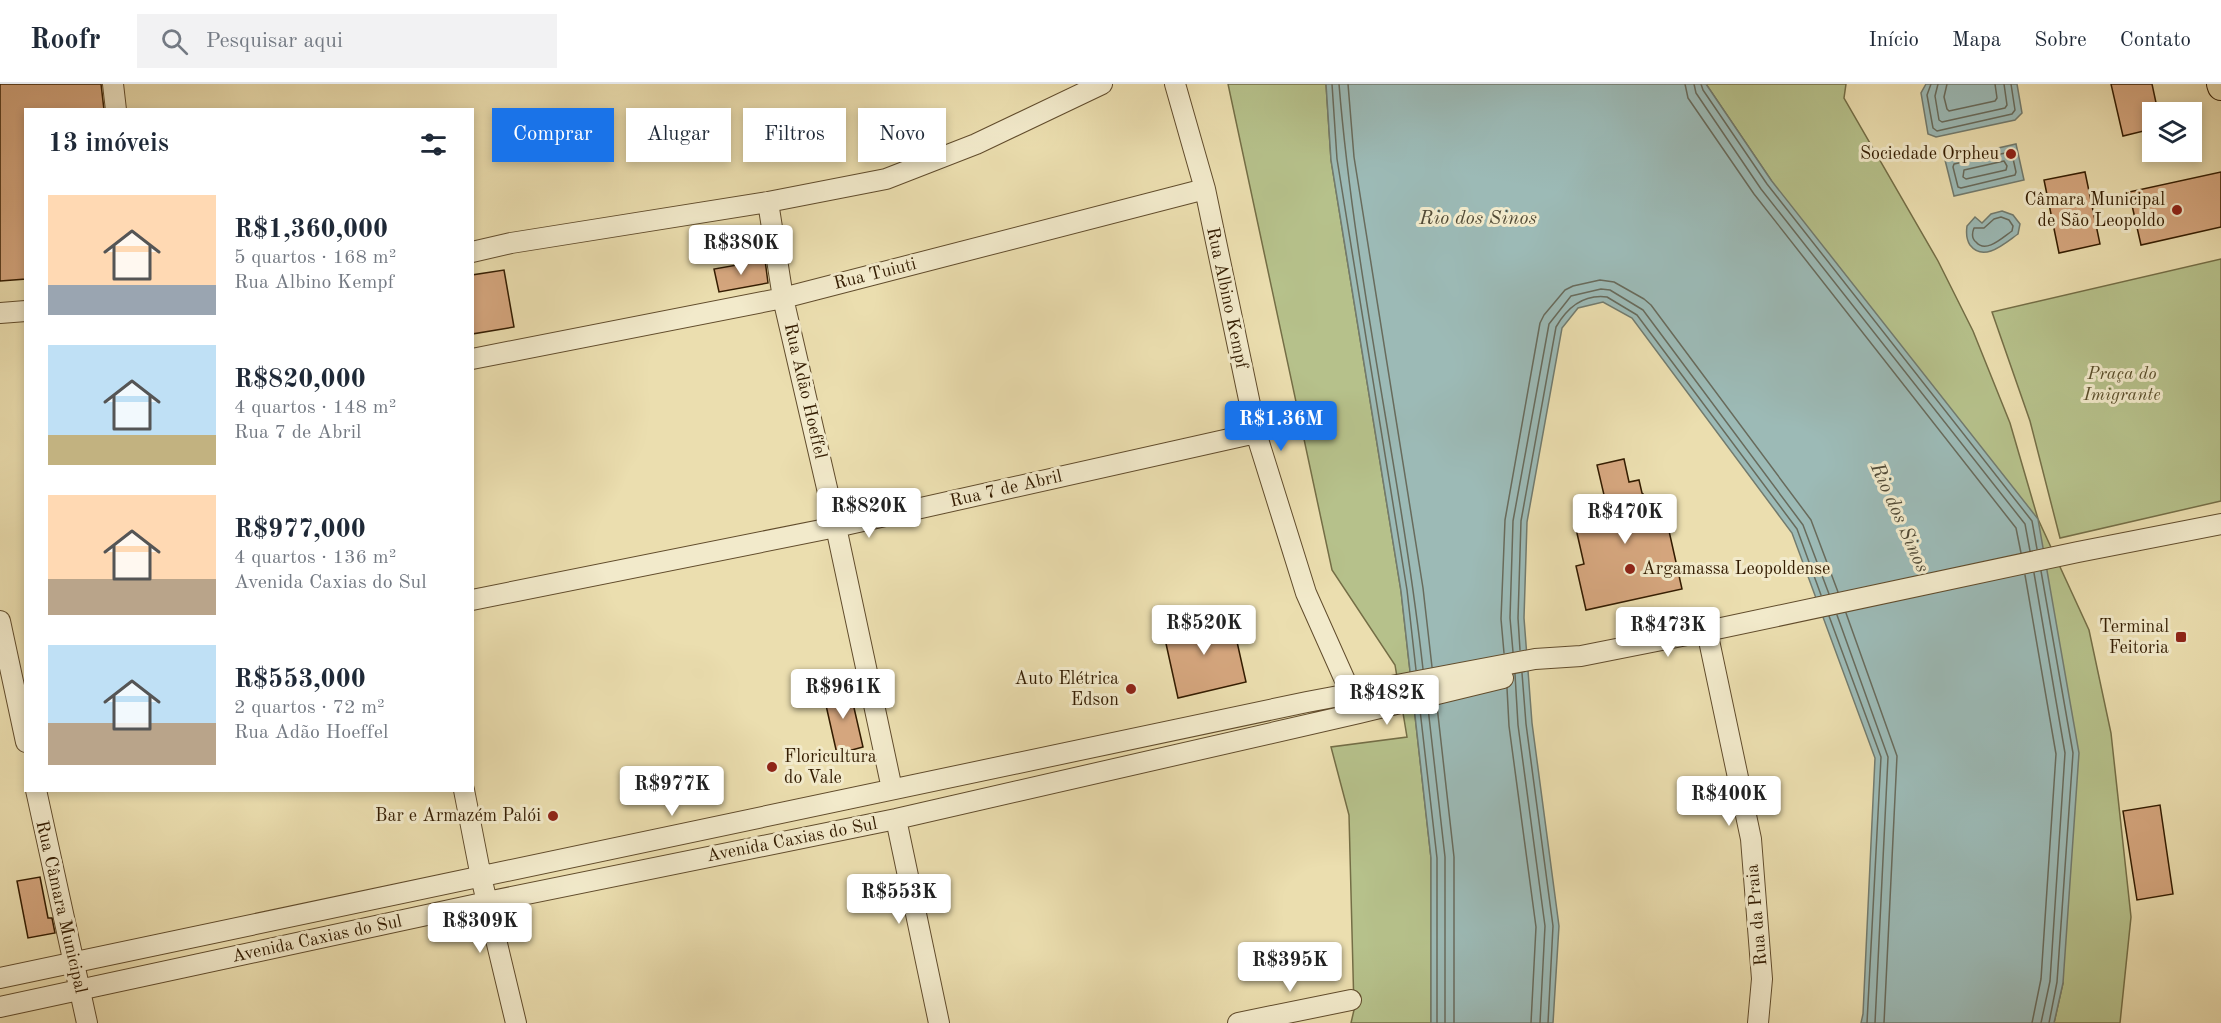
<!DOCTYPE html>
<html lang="pt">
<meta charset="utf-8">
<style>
body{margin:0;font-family:"Old Standard TT",serif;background:#f2f2f3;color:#1f2937;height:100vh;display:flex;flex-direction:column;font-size:22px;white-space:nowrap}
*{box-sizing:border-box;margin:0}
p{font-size:20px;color:#747a83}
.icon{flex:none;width:33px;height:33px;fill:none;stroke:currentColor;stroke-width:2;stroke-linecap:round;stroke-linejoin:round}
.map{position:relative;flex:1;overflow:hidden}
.side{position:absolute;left:24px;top:24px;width:450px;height:684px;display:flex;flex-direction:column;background:#fff;border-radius:0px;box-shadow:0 3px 9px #0003}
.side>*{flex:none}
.guide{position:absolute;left:492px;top:24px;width:570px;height:54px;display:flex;gap:12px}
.controls{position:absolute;left:2142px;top:18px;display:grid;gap:12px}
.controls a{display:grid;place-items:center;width:60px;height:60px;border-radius:0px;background:#fff;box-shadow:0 3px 9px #0003;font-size:30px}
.price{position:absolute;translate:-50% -51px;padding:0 14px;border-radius:6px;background:#fff;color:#222;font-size:20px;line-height:39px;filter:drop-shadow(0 2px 3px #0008)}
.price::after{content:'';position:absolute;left:50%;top:36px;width:18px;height:14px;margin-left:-9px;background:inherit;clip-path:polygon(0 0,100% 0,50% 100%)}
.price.active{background:#1a73e8;color:#fff}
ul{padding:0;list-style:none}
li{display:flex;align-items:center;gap:18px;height:150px;padding:0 24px}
li span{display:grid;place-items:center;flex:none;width:168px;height:120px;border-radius:0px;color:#555}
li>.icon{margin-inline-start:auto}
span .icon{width:72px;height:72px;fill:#fffc;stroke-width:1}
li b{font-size:26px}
h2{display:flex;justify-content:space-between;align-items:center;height:72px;padding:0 24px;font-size:26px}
.tag{padding:0 21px;border-radius:0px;background:#fff;box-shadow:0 3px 9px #0003;font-size:21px;line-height:54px}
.tag.active{background:#1a73e8;color:#fff}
header{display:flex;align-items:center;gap:36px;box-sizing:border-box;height:84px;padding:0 30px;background:#fff;border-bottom:2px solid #e0e1e3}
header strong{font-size:28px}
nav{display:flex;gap:33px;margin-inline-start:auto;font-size:21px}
.search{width:420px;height:54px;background:#f2f2f3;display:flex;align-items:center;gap:15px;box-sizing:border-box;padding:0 21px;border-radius:0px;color:#747a83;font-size:22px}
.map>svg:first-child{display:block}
</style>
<header>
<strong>Roofr</strong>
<div class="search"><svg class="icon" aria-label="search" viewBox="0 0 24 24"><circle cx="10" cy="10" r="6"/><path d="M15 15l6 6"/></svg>Pesquisar aqui</div>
<nav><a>Início</a><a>Mapa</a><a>Sobre</a><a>Contato</a></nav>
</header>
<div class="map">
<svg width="2221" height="939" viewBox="0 0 2221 939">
<rect width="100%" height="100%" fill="#ebdeaf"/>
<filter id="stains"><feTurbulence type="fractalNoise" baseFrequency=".00333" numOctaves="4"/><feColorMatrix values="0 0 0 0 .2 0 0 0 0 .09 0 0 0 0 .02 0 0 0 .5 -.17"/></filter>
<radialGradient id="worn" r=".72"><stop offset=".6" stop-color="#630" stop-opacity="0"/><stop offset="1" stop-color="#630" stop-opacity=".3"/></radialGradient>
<path fill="#b6c18b" stroke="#746e46" stroke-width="1.5" d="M1228,0H1326L1331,76L1401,507L1431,774V939H1351L1354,926L1349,731L1331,663L1407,653L1395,581L1332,486Z
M1706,0H1846L1844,14L1938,177L1973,247L2010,339L2038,435L2089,546L2111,649L2131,833L2120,939H2054L2063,899L1771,96Z
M2221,175V417L2060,454L2030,337L1992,228Z"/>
<path fill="#9cbab6" stroke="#727b6e" stroke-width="1.5" d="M1326,0H1706L1771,96L2038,435L2079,669L2063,899L2054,939H1861L1863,930L1875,674L1792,449L1632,234L1603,218L1578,224L1562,244L1527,438L1524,534L1532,639L1559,842L1553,939H1431V774L1401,507L1331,76Z
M1926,0H2017L2022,29L2015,36L1936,53L1928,50L1921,9Z
M2016,60L2024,96L1954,112L1945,76Z
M2002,127L2013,131L2020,140L2018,150C2005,159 1984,179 1970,161C1966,155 1966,149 1967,142L1975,133L1982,139L1991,130Z"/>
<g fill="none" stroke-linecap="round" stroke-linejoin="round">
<path stroke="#686b5c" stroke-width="1.5" d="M1332,0L1337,75L1407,506L1416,586
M1339,0C1355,196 1401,389 1423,585
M1348,0L1354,73L1423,504L1432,583
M1685,0L1688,14L1754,110L2016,444L2021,469
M1694,0L1696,9L1761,105L2025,440L2030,467
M1701,0L1703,6L1767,100L2032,437L2037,465
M1931,0L1927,11L1933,44L1937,47L2012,30L2015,26L2011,0
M1938,0L1935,12L1939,36L1942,38L2005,24L2007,21L2004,0
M1947,0L1944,13L1947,25L1949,27L1995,17L1997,14L1995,0
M2010,68L2012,70L2016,88L2015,91L1961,104L1958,103L1953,83L1954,80Z
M2004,77L2007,82L2006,86L1966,95L1963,93L1964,86Z
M2001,133L2009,136L2013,142L2012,147C2003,153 1986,170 1976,158C1971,154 1972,149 1974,144H1984L1994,135Z
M2041,487L2073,669L2057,898L2049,939
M2034,489L2065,669L2050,897L2041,939
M2025,491L2056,670L2041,895L2032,939
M1846,529L1897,672L1884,939
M1837,531L1888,673L1875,939
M1829,532L1881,673L1867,939
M1520,566L1518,534L1521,437L1556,243C1567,224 1583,210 1607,213L1637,231L1797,445L1821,511
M1513,568L1510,534L1513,437L1549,240L1571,212L1601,205L1610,206L1643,226L1803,441L1829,510
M1504,569L1501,535L1505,436L1540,239L1544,231L1565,206L1573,202L1600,196L1614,198L1644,215L1651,221L1811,436L1838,508
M1522,589L1526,640L1553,842L1548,939
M1515,590L1518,641L1545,842L1540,939
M1507,604L1509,642L1536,843L1531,939
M1437,622L1454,773V939
M1428,624L1445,773V939
M1420,626L1437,774V939"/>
</g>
<path fill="#d5a67e" stroke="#331c01" stroke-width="1.5" d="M0,0H101L104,26H26V195L0,197Z
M2111,0H2152L2158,28H2152V45L2123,52Z
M2085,88L2100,160L2059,169L2044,96Z
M2221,88V143L2141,161L2129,108Z
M765,176L768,199L719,208L714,185Z
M504,186L514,243L472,250V191Z
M1624,375L1629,398L1639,396L1642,409L1665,429L1682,505L1586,526L1576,482L1584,480L1574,436L1608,428L1597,381Z
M1231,531L1246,598L1178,614L1163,546Z
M849,602L863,663L837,670L823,608Z
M2160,721L2173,810L2137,816L2123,727Z
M40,793L48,834H52L55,849L28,854L17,797Z"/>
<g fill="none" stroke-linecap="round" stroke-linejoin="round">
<g stroke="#614c2c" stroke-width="22">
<path id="minor" d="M113,0L116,26
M1175,0L1205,105L1256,349L1306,509L1356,621
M768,118L783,214L836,443L892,705
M472,168L511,159L768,118L886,95L976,60L1102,0
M0,229L26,227
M472,275L783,214L1205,105
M472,516L836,443L1256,349
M0,537L26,658
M1707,547L1751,755L1762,895L1758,939
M36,706L87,939
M464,706L481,793L516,939
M896,735L939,939
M0,894L1307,618L1535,575L1581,572L1707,547L2078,468L2221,440
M0,923L487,818L896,735L1359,629L1503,594
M1238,939L1351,916"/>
</g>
<g stroke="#331c01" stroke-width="28">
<path id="major" d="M2220,0L2221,3"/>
</g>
<use href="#minor" stroke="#f2eacb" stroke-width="20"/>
<use href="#major" stroke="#ebdeaf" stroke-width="26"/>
</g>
<g fill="#8f2418" stroke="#f2eacb" stroke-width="2">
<circle cx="2011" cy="70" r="6"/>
<circle cx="2177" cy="126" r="6"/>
<circle cx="1630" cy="485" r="6"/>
<rect x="2175" y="547" width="12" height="12" rx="3"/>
<circle cx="1131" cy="605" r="6"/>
<circle cx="772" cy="683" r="6"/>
<circle cx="553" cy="732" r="6"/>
</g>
<g text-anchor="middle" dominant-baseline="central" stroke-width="6" stroke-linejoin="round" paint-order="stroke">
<g font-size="18" fill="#331c01" stroke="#f2eacb" text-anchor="end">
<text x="1999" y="70">Sociedade Orpheu</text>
<text x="2165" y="116">Câmara Municipal<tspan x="2165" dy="21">de São Leopoldo</tspan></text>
<text x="1642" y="485" text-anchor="start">Argamassa Leopoldense</text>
<text x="2169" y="543">Terminal<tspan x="2169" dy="21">Feitoria</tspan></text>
<text x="1119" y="595">Auto Elétrica<tspan x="1119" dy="21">Edson</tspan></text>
<text x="784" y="673" text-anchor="start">Floricultura<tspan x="784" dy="21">do Vale</tspan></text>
<text x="541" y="732">Bar e Armazém Palói</text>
</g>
<g font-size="18" fill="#331c01" stroke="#f2eacb">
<text transform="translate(875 190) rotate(-14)">Rua Tuiuti</text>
<text transform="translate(1227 214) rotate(78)">Rua Albino Kempf</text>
<text transform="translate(805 307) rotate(77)">Rua Adão Hoeffel</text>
<text transform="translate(1006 405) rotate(-13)">Rua 7 de Abril</text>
<text transform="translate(792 756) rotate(-11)">Avenida Caxias do Sul</text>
<text transform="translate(61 823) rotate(77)">Rua Câmara Municipal</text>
<text transform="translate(1757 831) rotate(-95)">Rua da Praia</text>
<text transform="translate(317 855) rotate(-12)">Avenida Caxias do Sul</text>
</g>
<g font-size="18" font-style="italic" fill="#5a4e2a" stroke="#f2eacb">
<text x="2122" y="290">Praça do<tspan x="2122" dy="21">Imigrante</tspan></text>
</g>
<g font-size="20" font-style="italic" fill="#524b37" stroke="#f2eacb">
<text x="1478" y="135">Rio dos Sinos</text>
<text transform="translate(1899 434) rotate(66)">Rio dos Sinos</text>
</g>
</g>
<rect width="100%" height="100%" filter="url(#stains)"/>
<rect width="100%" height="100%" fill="url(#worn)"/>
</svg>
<div class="controls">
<a><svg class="icon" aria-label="layers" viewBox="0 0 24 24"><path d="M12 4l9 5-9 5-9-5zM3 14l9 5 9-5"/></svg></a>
</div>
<b class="price" style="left:741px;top:192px">R$380K</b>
<b class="price active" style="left:1281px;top:368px">R$1.36M</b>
<b class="price" style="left:869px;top:455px">R$820K</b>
<b class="price" style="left:1625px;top:461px">R$470K</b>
<b class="price" style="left:1204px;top:572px">R$520K</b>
<b class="price" style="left:1668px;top:574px">R$473K</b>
<b class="price" style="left:843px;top:636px">R$961K</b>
<b class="price" style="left:1387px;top:642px">R$482K</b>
<b class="price" style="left:672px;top:733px">R$977K</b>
<b class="price" style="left:1729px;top:743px">R$400K</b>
<b class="price" style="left:899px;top:841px">R$553K</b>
<b class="price" style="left:480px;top:870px">R$309K</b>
<b class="price" style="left:1290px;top:909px">R$395K</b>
<div class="guide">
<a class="tag active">Comprar</a>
<a class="tag">Alugar</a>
<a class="tag">Filtros</a>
<a class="tag">Novo</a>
</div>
<section class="side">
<h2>13 imóveis<svg class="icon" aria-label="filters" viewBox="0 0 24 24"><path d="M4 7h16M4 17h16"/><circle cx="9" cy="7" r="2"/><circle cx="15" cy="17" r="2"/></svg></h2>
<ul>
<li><span style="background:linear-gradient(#ffd9b3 75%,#9aa5b1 0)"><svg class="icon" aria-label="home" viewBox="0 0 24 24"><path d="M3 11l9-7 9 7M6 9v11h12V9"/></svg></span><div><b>R$1,360,000</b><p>5 quartos · 168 m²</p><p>Rua Albino Kempf</p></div></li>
<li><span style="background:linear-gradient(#bfe0f5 75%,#c2b280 0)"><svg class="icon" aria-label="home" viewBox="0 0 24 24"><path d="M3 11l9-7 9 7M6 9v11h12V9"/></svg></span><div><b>R$820,000</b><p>4 quartos · 148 m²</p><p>Rua 7 de Abril</p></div></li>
<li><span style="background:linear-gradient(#ffd9b3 70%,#b9a48a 0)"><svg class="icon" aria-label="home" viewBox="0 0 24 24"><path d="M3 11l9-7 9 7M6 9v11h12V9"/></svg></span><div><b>R$977,000</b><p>4 quartos · 136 m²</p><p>Avenida Caxias do Sul</p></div></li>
<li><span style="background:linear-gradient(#bfe0f5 65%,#b9a48a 0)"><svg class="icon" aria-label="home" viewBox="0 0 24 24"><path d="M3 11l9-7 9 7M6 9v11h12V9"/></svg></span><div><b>R$553,000</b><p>2 quartos · 72 m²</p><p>Rua Adão Hoeffel</p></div></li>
</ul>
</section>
</div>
